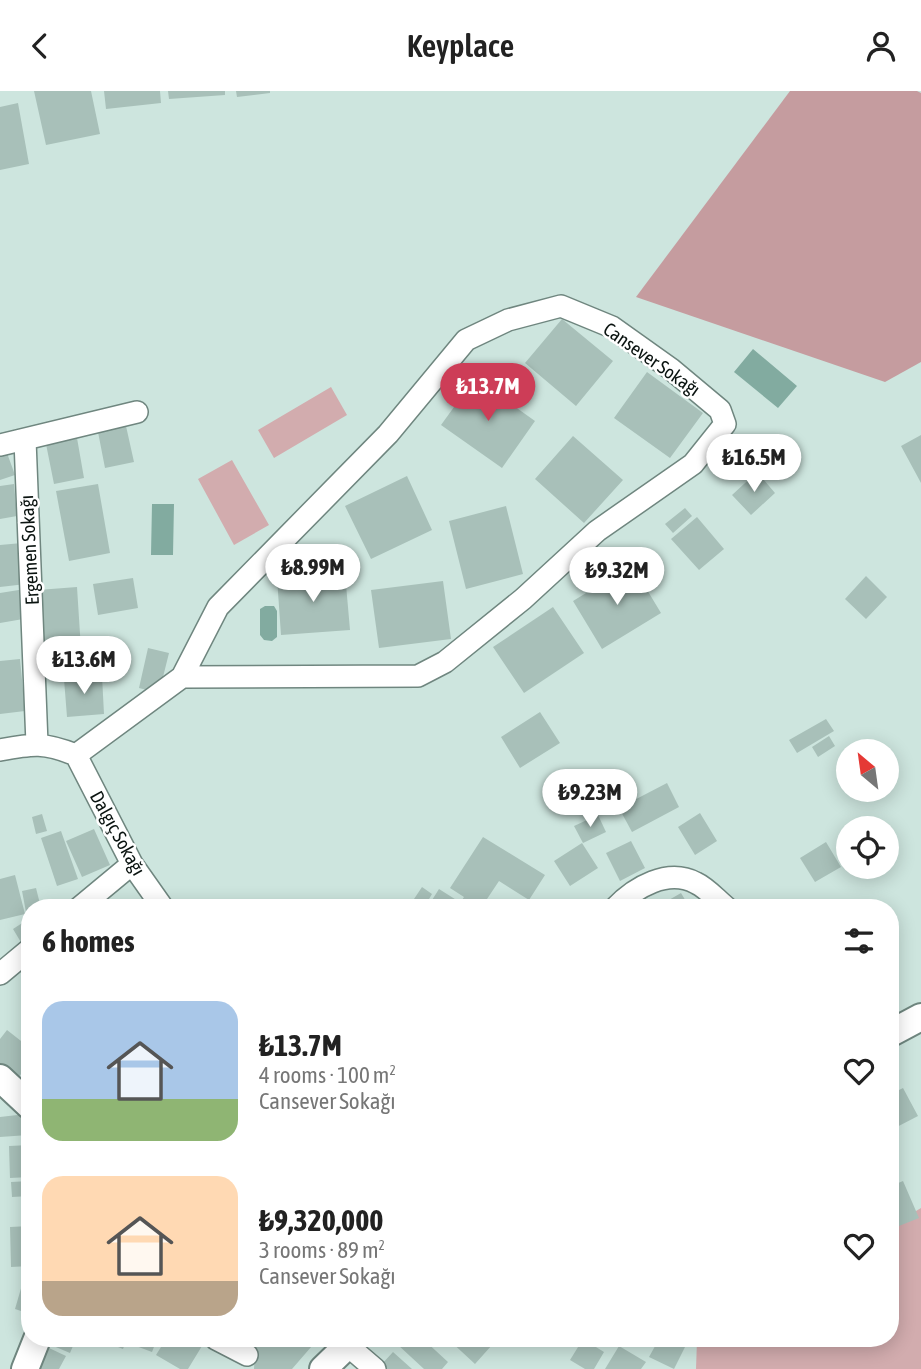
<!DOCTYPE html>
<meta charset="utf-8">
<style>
body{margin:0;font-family:"Asap Condensed",sans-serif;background:#f2f2f2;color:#222;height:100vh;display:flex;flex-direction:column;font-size:26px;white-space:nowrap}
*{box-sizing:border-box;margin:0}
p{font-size:23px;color:#767676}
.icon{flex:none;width:38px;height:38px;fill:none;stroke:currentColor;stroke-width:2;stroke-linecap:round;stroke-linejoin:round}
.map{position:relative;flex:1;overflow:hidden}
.side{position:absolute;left:21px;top:808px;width:878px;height:448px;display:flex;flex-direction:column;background:#fff;border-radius:28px;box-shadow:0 4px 18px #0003}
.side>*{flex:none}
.needle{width:46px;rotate:331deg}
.controls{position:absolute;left:836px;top:648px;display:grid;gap:14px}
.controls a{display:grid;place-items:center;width:63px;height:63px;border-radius:50%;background:#fff;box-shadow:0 4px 18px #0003;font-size:35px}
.price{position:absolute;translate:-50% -60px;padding:0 16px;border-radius:24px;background:#fff;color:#222;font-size:23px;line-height:46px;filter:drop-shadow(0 2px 4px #0008)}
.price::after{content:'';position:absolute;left:50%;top:42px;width:21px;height:16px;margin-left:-10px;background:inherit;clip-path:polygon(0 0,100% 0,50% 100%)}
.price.selected{background:#cd3d57;color:#fff}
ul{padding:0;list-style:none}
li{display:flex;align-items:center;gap:21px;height:175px;padding:0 21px}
li span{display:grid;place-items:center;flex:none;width:196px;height:140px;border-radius:21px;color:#555}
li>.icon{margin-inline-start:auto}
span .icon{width:84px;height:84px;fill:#fffc;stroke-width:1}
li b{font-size:30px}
h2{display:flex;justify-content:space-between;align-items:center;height:84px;padding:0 21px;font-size:30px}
header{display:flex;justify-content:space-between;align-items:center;height:91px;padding:0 21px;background:#fff;font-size:32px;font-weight:600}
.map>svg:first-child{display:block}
</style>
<header><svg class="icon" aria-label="back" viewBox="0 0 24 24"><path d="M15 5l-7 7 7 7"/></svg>Keyplace<svg class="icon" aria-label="person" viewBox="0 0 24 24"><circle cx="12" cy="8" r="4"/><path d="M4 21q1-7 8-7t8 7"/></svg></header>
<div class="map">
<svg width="921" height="1278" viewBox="0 0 921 1278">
<rect width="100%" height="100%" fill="#cde5de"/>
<path fill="#d2acae" d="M331,296L347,324L274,367L258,339Z
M232,369L269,434L234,454L198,388Z
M921,1117V1278H696L697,1249L700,1248H891V1135Z"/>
<path fill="#c59c9f" d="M790,0H917L921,2V271L885,291L636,206Z"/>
<path fill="#82aba0" d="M753,258L797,295L778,317L734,281Z
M152,413H174L173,464H151Z
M265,515H274L277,520V546L272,550L264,549L260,544V518Z"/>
<path fill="#a8c0b9" d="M34,0H91L100,43L46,54Z
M104,0H160L161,12L106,18Z
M168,0H225V4L169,8Z
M236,0H270V2L237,6Z
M18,12L29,73L0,79V16Z
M562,228L613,270L576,315L525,272Z
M647,281L703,322L670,367L614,327Z
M475,287L535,330L502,377L441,334Z
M126,335L134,371L105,377L98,341Z
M921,344V392L901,355Z
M573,345L623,389L584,432L535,388Z
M77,347L84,387L54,393L46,353Z
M7,362L15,384L0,389V364Z
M757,381L775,402L751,424L732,404Z
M407,385L432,439L371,468L345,415Z
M14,393L17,425L0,428V395Z
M98,393L110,462L69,470L56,400Z
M506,415L523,483L466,498L449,430Z
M685,417L692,425L673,442L665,433Z
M697,426L724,458L699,479L671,448Z
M22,452L26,493L0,496V454Z
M632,474L661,522L602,558L573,510Z
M345,482L350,539L281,544L277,487Z
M866,485L887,506L866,528L845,508Z
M133,487L138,517L98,524L93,493Z
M443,490L451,548L379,557L371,499Z
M77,496L82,574L43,577L38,499Z
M25,498L29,527L0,532V502Z
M553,516L584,562L524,602L493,556Z
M148,557L169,562L159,602L139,597Z
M20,568L25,620L0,623V570Z
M102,585L104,623L67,626L64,588Z
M540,621L560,652L520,677L501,646Z
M826,628L834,640L797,662L789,649Z
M829,645L835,655L818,666L812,656Z
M667,692L679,716L632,741L619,717Z
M700,722L717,750L695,764L678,736Z
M42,723L47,740L36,743L32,726Z
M598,724L606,741L583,752L574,735Z
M94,738L110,774L82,786L66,750Z
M61,740L78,788L57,795L41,747Z
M483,746L545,784L529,809L499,790L483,814L488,817H457L464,806L450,797Z
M631,750L645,777L620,790L606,762Z
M826,751L841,776L815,791L800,767Z
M582,752L598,777L570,795L554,770Z
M15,784L25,823L0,829V788Z
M422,796L432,803L425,815L414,808Z
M36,797L41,817H30V820L26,821L22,800Z
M439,798L458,810L454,817H427Z
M681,802L690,817H655Z
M30,827V848L22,853L13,838Z
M7,939L30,957V972L17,988L0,975V948Z
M903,997L918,1025L891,1039V1003Z
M26,1023L28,1044L0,1046V1026Z
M30,1054V1086L10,1087L9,1055Z
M30,1090V1105L12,1106L11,1091Z
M903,1090L919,1127L894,1137L891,1128V1095Z
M30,1135V1175L11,1176L10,1136Z
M22,1194L30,1197V1223L15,1218Z
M45,1248H76L70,1262L44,1251Z
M110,1248H127L123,1258L108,1252Z
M130,1248H157L152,1261L128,1252Z
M166,1248H201L205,1250L188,1278H180L156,1264Z
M260,1248H318L292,1278H254L255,1258Z
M402,1248H423L448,1271L442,1278H424L397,1253Z
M448,1248H485L492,1254L475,1273Z
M583,1248L604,1261L594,1278H585L570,1269Z
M659,1248H689L674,1278L649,1266Z
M619,1255L646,1271L641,1278H605Z
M49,1257L66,1265L59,1278H39Z
M393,1261L412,1278H386L381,1274Z"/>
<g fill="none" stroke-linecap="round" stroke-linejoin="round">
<g stroke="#6f867f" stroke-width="24">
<path id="minor" d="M25,349L37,653
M0,354L137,321
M0,659C33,653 44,651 76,664
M76,664L182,586L418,585L445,571L523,508L597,440L693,373L725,333L720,319L671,278L612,236L561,215L508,229L466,249L388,343L218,516L182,586
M76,664L132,773L163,817
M79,817L132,773
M615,817C635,796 668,777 696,792C707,797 717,809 727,817
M0,883L30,858
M216,1248L247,1264
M347,1254L375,1278"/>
</g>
<g stroke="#6f867f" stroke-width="30">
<path id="tertiary" d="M891,942L921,926
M0,987L30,1015
M25,1278L37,1248
M323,1278L354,1248"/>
</g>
<use href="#minor" stroke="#fff" stroke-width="21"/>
<use href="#tertiary" stroke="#fff" stroke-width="26"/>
</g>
<g text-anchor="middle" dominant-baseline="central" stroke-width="5" stroke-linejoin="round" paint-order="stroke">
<g font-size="19" fill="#0a1310" stroke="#fff">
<text transform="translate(652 268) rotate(35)">Cansever Sokağı</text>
<text transform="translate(29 459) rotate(-93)">Ergemen Sokağı</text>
<text transform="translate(118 742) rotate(61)">Dalgıç Sokağı</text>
</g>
</g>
</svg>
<div class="controls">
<a><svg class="needle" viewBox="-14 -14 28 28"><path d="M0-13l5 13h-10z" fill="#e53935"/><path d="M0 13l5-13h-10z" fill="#767676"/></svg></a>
<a><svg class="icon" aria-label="locate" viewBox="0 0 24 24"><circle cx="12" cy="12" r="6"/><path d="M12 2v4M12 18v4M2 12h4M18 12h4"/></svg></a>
</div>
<b class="price selected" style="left:488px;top:332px">₺13.7M</b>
<b class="price" style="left:754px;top:403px">₺16.5M</b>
<b class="price" style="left:313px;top:513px">₺8.99M</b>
<b class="price" style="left:617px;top:516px">₺9.32M</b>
<b class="price" style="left:84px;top:605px">₺13.6M</b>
<b class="price" style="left:590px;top:738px">₺9.23M</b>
<section class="side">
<h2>6 homes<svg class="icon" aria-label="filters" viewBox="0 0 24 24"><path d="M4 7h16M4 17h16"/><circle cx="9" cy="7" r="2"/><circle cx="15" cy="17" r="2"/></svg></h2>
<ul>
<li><span style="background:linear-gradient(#a9c7e8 70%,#8fb573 0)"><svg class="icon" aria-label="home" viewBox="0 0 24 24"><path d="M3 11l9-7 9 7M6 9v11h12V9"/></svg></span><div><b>₺13.7M</b><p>4 rooms · 100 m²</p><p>Cansever Sokağı</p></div><svg class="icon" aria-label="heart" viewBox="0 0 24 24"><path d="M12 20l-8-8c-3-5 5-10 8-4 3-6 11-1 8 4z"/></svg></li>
<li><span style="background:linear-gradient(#ffd9b3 75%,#b9a48a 0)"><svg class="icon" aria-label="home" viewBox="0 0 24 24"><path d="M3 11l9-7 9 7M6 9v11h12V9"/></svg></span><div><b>₺9,320,000</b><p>3 rooms · 89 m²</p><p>Cansever Sokağı</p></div><svg class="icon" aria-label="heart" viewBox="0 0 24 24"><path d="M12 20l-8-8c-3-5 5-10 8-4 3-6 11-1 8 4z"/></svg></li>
</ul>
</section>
</div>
